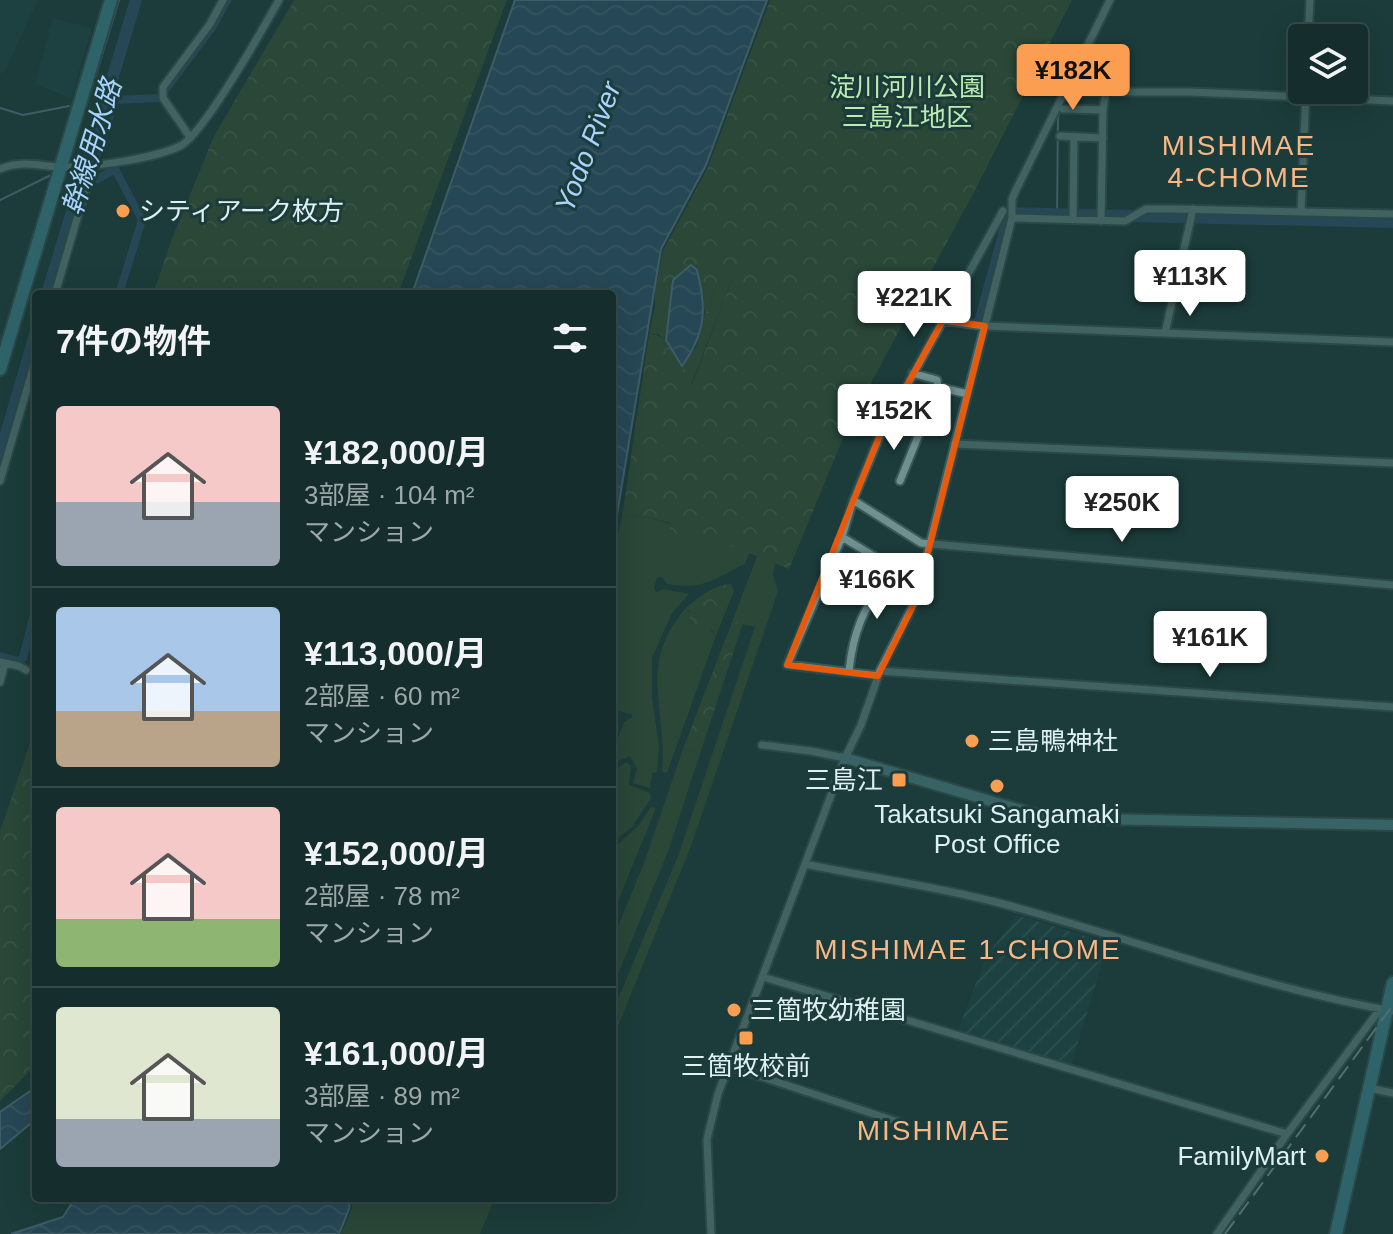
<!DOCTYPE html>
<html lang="ja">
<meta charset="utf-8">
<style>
body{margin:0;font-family:Helvetica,"Noto Sans JP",sans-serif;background:#1e3534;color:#f1f3f6;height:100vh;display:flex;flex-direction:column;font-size:30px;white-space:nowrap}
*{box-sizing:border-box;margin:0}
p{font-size:26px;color:#9da8a9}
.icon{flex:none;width:44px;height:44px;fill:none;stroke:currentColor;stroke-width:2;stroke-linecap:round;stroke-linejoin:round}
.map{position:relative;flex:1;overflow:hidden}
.panel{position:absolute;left:32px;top:290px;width:584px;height:912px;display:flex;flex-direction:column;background:#152d2c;border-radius:8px;box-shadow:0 8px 32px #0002,0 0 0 2px #344948}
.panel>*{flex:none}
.controls{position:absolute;left:1288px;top:24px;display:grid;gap:16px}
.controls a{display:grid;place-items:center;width:80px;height:80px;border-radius:8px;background:#152d2c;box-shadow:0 8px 32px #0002,0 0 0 2px #344948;font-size:40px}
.price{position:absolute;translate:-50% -68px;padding:0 18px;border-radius:8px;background:#fff;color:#222;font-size:26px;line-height:52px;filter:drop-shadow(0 2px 4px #0008)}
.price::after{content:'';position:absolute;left:50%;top:48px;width:24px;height:18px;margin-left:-12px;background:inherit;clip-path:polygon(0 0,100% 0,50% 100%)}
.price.selected{background:#fb9e51;color:#111}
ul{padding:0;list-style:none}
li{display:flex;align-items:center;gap:24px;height:200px;padding:0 24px}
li+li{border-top:2px solid #344948}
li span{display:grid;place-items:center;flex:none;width:224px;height:160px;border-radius:8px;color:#555}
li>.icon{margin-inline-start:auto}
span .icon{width:96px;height:96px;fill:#fffc;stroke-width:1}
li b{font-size:34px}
h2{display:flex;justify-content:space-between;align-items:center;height:96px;padding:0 24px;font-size:34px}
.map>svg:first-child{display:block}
</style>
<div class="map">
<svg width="1393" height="1234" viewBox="0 0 1393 1234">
<defs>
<pattern id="industrial-furrows" width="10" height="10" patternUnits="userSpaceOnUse" patternTransform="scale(2)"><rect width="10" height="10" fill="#1d4847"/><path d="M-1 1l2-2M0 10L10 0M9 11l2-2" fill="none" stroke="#3d6362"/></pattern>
<pattern id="forest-crowns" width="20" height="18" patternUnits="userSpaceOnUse" patternTransform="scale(2)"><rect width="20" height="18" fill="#3c5435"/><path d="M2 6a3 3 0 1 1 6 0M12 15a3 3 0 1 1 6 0" fill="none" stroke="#586d53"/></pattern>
<pattern id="water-waves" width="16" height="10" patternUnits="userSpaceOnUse" patternTransform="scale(2)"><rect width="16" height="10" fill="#345575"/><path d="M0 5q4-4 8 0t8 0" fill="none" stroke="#516e89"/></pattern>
</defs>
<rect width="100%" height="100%" fill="#1c3c3b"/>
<path fill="#1d4847" d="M0,0H38L5,70L0,74Z
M53,18L92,28L71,98L35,84Z"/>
<path fill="url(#industrial-furrows)" d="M1017,915L1108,943L1071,1066L957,1033L986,957Z"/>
<path fill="#3c5435" d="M726,275L733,276L691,386L682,366L696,347L705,313H709L714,290Z
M673,280L666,340L658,334H649L655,307V290Z
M639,515L671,524L670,533L706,536L750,552L745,564C714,578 705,591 667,584L662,577L657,578L654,587L656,592L663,589L689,594L672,613L652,658V698L659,747L657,772L652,773L650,788L633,783L637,769L630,756L616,762L612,755L624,722L632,717L631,713L628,714L612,708V560L622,517Z
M761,546L778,551L773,574L778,591L691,846L612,1041V1013L678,856L755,627L732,622Z
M684,610C694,612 713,628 715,638L667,773L662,772C668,708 637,667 684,610Z
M683,749L700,754L669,849L612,989V941L644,863Z
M626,762L631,766L629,785L650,793L651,798L632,827L612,843V795L618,783V768Z
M651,807L656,808L612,916V850L638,826Z
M352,1198H495L480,1234H341L352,1208Z"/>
<path fill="url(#forest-crowns)" d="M294,0H507L398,294H153L171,241L214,136Z
M770,0H1072L974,192L849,424L789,569L706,536L702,540L669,534L671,523L639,515L622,517L649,334C673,334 682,368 692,385L733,276L726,275L714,290L709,313H705L697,270L682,271L673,280L655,290L663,251L708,167Z
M731,584L734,591L715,638L713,631L705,625H695L689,617L690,611L684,610C697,598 713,585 731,584Z
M732,622L743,623L700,754L683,749Z
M36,726V1065L0,1101V831Z"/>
<path fill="url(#water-waves)" stroke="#67849a" stroke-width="2" d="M515,0H767L706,165L661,249L612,545V294H412Z
M691,265L697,270C707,309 706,332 682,366L666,340L673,280Z
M36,1087V1119L0,1149V1112Z
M75,1198H350L349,1209L339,1234H11L63,1217Z"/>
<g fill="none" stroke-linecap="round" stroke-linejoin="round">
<path stroke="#67849a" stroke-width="2" d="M1071,91L1114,0
M0,108L23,115L69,106
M85,110L119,0
M77,163L87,158
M0,200L53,174
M1057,213L1058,116L1061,111"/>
<path stroke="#345575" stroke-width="8" d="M87,158L95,160L115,100L159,98L213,26L227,0
M98,179L115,169L142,220L119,294
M0,656L17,661L23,658L36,606"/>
<path stroke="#345575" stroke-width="12" d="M47,294L136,0
M980,322L1010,213L1393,222
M0,455L36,331"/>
<g stroke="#3b5857" stroke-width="11">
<path id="street" d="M1308,38L1310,0
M1066,92H1191L1393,101
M1063,109L1103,110
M1060,136L1103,138
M190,137L163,98V87L210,24L223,0
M0,169C28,158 44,169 72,167C99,166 156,158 180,146C203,135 264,27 279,0
M1301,212L1306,90
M1012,218V199L1017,188L1110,0
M1073,220L1074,137
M1101,221L1103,110L1106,92
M55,294L93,164
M943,320L985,326L1393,342
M1165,333L1193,209
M938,387L968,394
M955,444L1393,463
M0,481L36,358
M900,481L938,387L937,380L912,373
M853,500L921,543L1393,585
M842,537L902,573L921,579
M0,662L19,666L26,670
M849,671C854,623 867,607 891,567
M880,671L1393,707
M878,676L787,665L842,537L853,500L881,432L1003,211
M0,682L5,663
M762,745L811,751L845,758
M805,864C872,878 941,887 1007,905C1136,940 1261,988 1393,1011
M763,977L1287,1134
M729,1066L904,1124
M1369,1088L1393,1093
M711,1234L707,1139L718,1094L845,758L861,725L880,671L916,600L1012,218L1125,221L1146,209H1176L1393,214
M1217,1234L1287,1134L1380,1009"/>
</g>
<g stroke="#3b5857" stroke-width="14">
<path id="secondary" d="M845,758L1048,818L1393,825"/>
</g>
<g stroke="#3b5857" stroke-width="16">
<path id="primary" d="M0,369L111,0
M1336,1234L1393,983"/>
</g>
<use href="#street" stroke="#6e908f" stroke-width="7"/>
<use href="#secondary" stroke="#5b929a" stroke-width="10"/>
<use href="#primary" stroke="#4893a4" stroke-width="12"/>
<path stroke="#93aaa9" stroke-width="2" stroke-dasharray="16 8" stroke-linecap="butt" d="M1225,1234L1393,1005"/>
</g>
<path d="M0 0H1393V1234H0ZM943,320L985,326L916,600L878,676L787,665L881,432Z" fill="#1c3c3b" fill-opacity=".55" fill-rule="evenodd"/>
<path fill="none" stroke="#e8590c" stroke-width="6" stroke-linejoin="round" d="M943,320L985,326L916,600L878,676L787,665L881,432Z"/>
<g fill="#fb9e51" stroke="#1c3c3b" stroke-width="3">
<circle cx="123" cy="211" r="8"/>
<circle cx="972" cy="741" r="8"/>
<rect x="891" y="772" width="16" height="16" rx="4"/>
<circle cx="997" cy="786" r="8"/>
<circle cx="734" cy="1010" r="8"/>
<rect x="738" y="1030" width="16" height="16" rx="4"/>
<circle cx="1322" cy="1156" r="8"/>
</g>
<g text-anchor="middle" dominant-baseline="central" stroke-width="6" stroke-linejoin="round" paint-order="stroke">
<g font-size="26" fill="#bbebaf" stroke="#1c3c3b">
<text x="907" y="87">淀川河川公園<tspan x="907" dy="30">三島江地区</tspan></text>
</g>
<g font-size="26" fill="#def0ef" stroke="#1c3c3b" text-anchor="start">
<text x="139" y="211">シティアーク枚方</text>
<text x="988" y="741">三島鴨神社</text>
<text x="883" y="780" text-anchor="end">三島江</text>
<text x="997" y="814" text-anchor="middle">Takatsuki Sangamaki<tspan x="997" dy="30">Post Office</tspan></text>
<text x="750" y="1010">三箇牧幼稚園</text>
<text x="746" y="1066" text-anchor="middle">三箇牧校前</text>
<text x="1306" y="1156" text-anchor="end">FamilyMart</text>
</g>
<g font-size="28" letter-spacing="2" fill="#f9b785" stroke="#1c3c3b">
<text x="1239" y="145">MISHIMAE<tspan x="1239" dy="32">4-CHOME</tspan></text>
<text x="968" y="949">MISHIMAE 1-CHOME</text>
<text x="934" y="1130">MISHIMAE</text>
</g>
<g font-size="28" font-style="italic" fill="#a7d3fe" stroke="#1c3c3b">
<text transform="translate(92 147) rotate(-73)">幹線用水路</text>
<text transform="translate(588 147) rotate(-69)">Yodo River</text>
</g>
</g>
</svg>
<div class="controls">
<a><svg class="icon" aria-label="layers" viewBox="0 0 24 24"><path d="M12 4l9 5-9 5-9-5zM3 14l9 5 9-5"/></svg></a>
</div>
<b class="price selected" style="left:1073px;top:112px">¥182K</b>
<b class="price" style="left:1190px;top:318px">¥113K</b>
<b class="price" style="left:914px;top:339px">¥221K</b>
<b class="price" style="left:894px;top:452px">¥152K</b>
<b class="price" style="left:1122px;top:544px">¥250K</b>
<b class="price" style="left:877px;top:621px">¥166K</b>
<b class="price" style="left:1210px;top:679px">¥161K</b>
<section class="panel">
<h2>7件の物件<svg class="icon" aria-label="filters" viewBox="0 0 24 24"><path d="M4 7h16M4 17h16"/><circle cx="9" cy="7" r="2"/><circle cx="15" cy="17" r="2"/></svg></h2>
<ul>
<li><span style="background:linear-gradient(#f6c9c9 60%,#9aa5b1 0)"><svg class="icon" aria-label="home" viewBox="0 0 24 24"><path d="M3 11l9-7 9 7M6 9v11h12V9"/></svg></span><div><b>¥182,000/月</b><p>3部屋 · 104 m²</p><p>マンション</p></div></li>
<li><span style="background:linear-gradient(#a9c7e8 65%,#b9a48a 0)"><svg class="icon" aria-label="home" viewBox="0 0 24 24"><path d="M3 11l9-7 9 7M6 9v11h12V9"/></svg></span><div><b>¥113,000/月</b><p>2部屋 · 60 m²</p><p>マンション</p></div></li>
<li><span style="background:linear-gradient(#f6c9c9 70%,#8fb573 0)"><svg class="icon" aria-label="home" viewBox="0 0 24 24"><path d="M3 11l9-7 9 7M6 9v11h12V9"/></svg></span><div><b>¥152,000/月</b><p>2部屋 · 78 m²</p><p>マンション</p></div></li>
<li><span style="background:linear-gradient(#dfe7d0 70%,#9aa5b1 0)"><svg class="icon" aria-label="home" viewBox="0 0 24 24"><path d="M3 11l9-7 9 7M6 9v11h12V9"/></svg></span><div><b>¥161,000/月</b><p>3部屋 · 89 m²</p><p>マンション</p></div></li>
</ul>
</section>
</div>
